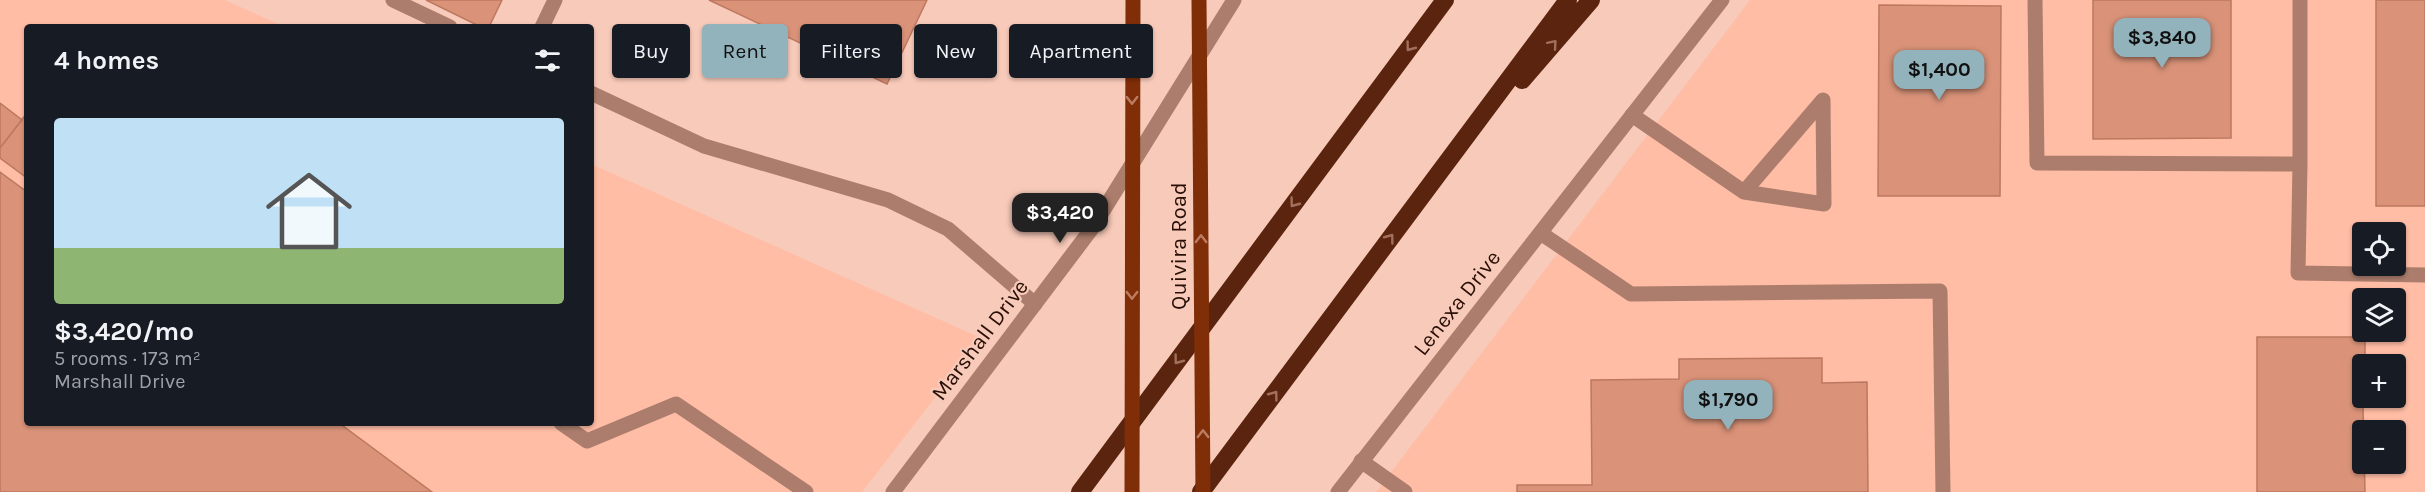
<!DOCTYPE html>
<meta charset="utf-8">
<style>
body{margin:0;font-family:Karla,sans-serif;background:#242831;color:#f1f3f6;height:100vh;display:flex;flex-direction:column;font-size:22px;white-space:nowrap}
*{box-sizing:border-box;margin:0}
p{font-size:20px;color:#9ea1a6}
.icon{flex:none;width:33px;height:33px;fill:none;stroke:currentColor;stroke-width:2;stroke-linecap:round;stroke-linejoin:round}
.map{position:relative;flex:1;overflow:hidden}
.sheet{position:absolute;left:24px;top:24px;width:570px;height:402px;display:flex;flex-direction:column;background:#171b24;border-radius:6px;box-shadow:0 2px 4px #0004}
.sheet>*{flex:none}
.banner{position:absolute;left:612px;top:24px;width:570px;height:54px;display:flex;gap:12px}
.buttons{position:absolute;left:2352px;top:222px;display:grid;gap:12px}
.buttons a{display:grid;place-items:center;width:54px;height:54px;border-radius:6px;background:#171b24;box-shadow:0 2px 4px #0004;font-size:30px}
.price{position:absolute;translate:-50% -51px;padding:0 14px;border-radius:12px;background:#92b2bc;color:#111;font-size:20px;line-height:39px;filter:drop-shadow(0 2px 3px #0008)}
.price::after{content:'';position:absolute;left:50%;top:36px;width:18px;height:14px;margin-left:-9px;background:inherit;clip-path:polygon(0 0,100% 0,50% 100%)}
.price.active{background:#222;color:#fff}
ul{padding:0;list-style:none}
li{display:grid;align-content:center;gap:12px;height:318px;padding:0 30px}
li+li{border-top:2px solid #363941}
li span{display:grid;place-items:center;height:186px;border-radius:6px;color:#555}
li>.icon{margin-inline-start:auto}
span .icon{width:108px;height:108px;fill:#fffc;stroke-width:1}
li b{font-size:26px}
h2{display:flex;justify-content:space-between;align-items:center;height:72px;padding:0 30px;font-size:26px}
.pill{padding:0 21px;border-radius:6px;background:#171b24;box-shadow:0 2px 4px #0004;font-size:21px;line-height:54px}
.pill.active{background:#92b2bc;color:#111}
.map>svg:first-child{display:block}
</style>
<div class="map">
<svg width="2425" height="492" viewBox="0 0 2425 492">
<rect width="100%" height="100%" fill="#f8caba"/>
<path fill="#ffbda5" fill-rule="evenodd" d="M0,0H225L285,27H27V423H591V164L981,338L862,492H0Z
M1750,0H2425V492H1376ZM2362,232H2396V266H2362ZM2362,298H2396V332H2362ZM2362,364H2396V398H2362ZM2362,430H2396V464H2362Z"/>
<path fill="#da9379" stroke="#bd785f" stroke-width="1.5" d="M426,0H502L489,27H481Z
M709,0H927L887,84Z
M2093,0H2231V138L2093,139Z
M2376,0H2425V206H2376Z
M1879,5L2001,6L2000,196H1878Z
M0,103L22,120L0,148Z
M27,113V178L0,158V148Z
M0,172L27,192V423H339L432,492H0Z
M2257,337H2365V364H2362L2365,492H2257Z
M1822,358V383L1867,382L1868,492H1517V485H1592L1591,380L1679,379V359Z"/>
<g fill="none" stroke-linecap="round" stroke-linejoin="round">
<path stroke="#ac7d6c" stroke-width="15" d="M393,0L450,27
M2035,0L2037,163L2300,164V0
M542,27L555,0
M591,93L704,146L888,200L948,229L1035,304
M1632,115L1744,192L1823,100L1824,204L1744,192
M2300,164L2298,273L2425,275
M1542,234L1631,294L1940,291L1943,492
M561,423L587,441L676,404L806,492
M1361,461L1405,492"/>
<path stroke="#ac7d6c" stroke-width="15" d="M1338,492L1722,0"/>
<path stroke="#ac7d6c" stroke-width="15" d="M893,492L1093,227L1234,0"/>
<path stroke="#5a240e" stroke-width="18" d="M1522,80L1591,0
M1080,492L1445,0
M1201,492L1568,0"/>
<path stroke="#802e08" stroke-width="15" d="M1199,0L1203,492
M1132,492L1133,0"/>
</g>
<defs><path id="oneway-chevron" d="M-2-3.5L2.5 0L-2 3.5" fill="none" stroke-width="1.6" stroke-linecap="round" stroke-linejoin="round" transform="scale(1.5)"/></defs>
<g stroke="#a16f5b">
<use href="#oneway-chevron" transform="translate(1553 44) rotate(-49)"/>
<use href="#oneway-chevron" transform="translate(1410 47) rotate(127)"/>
<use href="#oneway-chevron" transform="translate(1294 203) rotate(127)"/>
<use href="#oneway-chevron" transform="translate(1390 238) rotate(-53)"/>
<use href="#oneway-chevron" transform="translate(1178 360) rotate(127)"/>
<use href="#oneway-chevron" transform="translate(1274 395) rotate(-53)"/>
</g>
<g stroke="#bc7c61">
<use href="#oneway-chevron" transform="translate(1132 100) rotate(90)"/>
<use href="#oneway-chevron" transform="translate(1201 239) rotate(-90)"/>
<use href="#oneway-chevron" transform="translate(1132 295) rotate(90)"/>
<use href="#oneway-chevron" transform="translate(1203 434) rotate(-90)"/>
</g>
<g text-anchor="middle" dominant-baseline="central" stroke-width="4.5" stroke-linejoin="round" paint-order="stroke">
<g font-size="22" fill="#280e05" stroke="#f8caba">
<text transform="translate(1179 246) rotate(-90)">Quivira Road</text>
<text transform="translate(1457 303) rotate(-52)">Lenexa Drive</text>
<text transform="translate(980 340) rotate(-53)">Marshall Drive</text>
</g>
</g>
</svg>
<div class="buttons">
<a><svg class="icon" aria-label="locate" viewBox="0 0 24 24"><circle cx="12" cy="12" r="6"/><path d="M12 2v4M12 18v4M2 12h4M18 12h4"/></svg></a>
<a><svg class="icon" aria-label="layers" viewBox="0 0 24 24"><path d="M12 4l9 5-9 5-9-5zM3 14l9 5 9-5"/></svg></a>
<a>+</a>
<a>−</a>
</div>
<b class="price" style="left:2162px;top:69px">$3,840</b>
<b class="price" style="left:1939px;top:101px">$1,400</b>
<b class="price active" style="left:1060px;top:244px">$3,420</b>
<b class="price" style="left:1728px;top:431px">$1,790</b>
<div class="banner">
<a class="pill">Buy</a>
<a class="pill active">Rent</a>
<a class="pill">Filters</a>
<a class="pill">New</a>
<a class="pill">Apartment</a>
</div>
<section class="sheet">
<h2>4 homes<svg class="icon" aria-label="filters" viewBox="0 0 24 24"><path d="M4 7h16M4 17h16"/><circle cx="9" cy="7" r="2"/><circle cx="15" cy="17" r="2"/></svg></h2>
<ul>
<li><span style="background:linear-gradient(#bfe0f5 70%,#8fb573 0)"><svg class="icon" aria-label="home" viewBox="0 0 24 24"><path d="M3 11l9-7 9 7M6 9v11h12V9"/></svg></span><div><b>$3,420/mo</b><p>5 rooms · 173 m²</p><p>Marshall Drive</p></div></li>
</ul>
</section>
</div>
